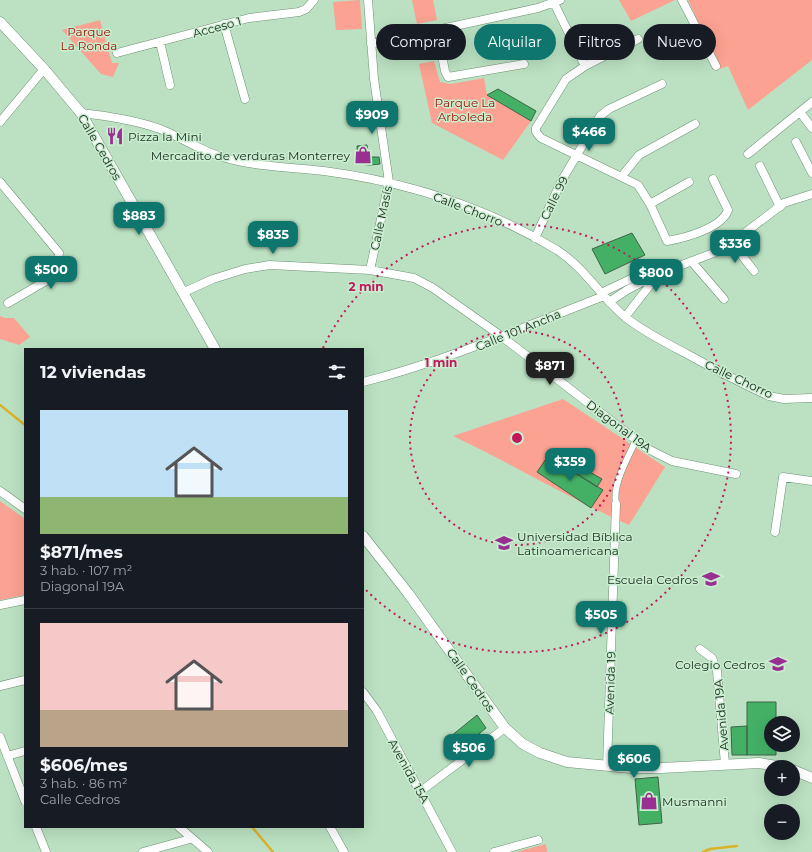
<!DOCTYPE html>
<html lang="es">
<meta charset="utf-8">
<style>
body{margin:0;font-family:Montserrat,sans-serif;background:#20242c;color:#f1f3f6;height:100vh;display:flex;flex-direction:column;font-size:15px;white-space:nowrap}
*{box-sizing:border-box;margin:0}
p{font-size:13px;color:#9ea1a6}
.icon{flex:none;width:22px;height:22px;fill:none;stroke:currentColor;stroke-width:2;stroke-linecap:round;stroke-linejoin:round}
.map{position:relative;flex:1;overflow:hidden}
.side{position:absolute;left:24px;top:348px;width:340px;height:480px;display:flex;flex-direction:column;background:#171b24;border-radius:0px;box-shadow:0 4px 16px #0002}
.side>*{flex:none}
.hud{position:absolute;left:376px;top:24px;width:376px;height:36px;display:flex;gap:8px}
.controls{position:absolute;left:764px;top:716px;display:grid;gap:8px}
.controls a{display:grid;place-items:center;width:36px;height:36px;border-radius:50%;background:#171b24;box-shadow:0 4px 16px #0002;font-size:20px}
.price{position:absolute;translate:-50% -34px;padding:0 9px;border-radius:8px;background:#0f766e;color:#fff;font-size:13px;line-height:26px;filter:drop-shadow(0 1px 2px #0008)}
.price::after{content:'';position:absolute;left:50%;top:24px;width:12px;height:9px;margin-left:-6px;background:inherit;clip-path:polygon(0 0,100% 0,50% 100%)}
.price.active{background:#222;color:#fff}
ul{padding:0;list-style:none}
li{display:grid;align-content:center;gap:8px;height:212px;padding:0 16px}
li+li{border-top:1px solid #363941}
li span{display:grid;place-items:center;height:124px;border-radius:0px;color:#555}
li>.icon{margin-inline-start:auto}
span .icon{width:72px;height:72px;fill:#fffc;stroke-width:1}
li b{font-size:17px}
h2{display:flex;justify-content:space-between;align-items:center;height:48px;padding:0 16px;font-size:17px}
.chip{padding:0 14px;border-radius:18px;background:#171b24;box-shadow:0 4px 16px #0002;font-size:14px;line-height:36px}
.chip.active{background:#0f766e;color:#fff}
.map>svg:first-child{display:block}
</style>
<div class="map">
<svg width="812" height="852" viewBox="0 0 812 852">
<rect width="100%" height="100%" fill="#bbe1c2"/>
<path fill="#fba292" d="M360,0L362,29L336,30L333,2Z
M412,0H433L437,20L417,24Z
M619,0H675L631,21Z
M688,0H812V60L748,110L728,66L720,69Z
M100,20L112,63H119L113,77L101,74L62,30Z
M434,61L440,82L451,84L484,78L487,95L531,121L503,160L432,123L419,64Z
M0,316L5,318H14L30,337L19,345L0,339Z
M563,399L665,467L629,525C569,498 512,464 453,436Z
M0,501L25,519V595L0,600Z
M579,610L605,611V627L578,626Z
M546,844L547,852H516Z"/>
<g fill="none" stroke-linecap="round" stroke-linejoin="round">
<path stroke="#dab22b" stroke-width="2.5" d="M0,405L25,425
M252,827L273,852
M703,852L710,849L737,846"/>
</g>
<path fill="#44b066" stroke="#416348" d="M498,89L536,111L531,121L487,95Z
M367,145L370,165L358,164L357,146Z
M369,157H379L380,164L370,165Z
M632,233L645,255L605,274L592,249Z
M548,456L603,490L591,508L537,472Z
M565,458L602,479L597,487L561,464Z
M747,702H776V723H771V745H776V755H747Z
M477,715L486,728L455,754L445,741Z
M747,726V755H732L731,727Z
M658,777L662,823L639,825L635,779Z"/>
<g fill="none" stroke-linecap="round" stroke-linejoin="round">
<g stroke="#6e9275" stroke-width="7">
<path id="pedestrian" d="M616,504C612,484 628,458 636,440"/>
</g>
<g stroke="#6e9275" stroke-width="9">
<path id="minor" d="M368,0L374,79L389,182L370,270
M682,0L716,66
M554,3L585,66
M224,24L245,99
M437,30L445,71L448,77L524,64
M638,39L585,66L566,79L536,128V132L541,138L638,185L650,204L667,241C685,238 722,228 728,210L713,179
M160,42L170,85
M371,44L538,8L560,0
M117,53L249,18L299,12L306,9L314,0
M800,112L812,128
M81,113C108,116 135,120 160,129C181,137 201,151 222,157C255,167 290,167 324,171C407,182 486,207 557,250C585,268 600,296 625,317C644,332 666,343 687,354C714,369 741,383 769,396L784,399L812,398
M0,122L44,69
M796,142L812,173
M748,154L812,102
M760,166L780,207
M622,176L639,155L695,124
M0,182L59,253L56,275L8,303
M650,204L689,182
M535,238L562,180L600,116L609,109L662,84
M733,244L754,271
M692,262L724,299
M184,292L213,279L245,269L270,265L370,270L414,278L433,288L501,336L648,449L672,461L736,474
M601,293L656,267
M609,302L627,290L658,274L724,249L784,203L812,194
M625,317L657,276
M363,382C446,361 524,327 604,296
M0,491L25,509
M775,532L783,477L812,481
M0,605L25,600
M700,649L712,658L717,671L725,764
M0,686L25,680
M363,692L377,711L452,852
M0,737L25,801
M7,756L25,751
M607,766L616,504
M421,791L505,728
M36,827L46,852
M179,827L208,852
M330,827L344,852
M143,852L190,839
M494,852L538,840"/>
</g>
<g stroke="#6e9275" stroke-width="11">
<path id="tertiary" d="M0,22L44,69L81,113L215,349
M363,536L408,593L505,728L523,744L540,753L567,762L631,768H661L759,763L783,767
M793,770L812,778"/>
</g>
<use href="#pedestrian" stroke="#fff" stroke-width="6"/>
<use href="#minor" stroke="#fff" stroke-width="8"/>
<use href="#tertiary" stroke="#fff" stroke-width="10"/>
</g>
<g fill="none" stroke="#c2185b" stroke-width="2" stroke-dasharray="2 4">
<circle cx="517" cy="438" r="107"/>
<path d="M323 348A214 214 0 1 1 363 587"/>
</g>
<defs>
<g id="restaurant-bare" transform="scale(1.38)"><path d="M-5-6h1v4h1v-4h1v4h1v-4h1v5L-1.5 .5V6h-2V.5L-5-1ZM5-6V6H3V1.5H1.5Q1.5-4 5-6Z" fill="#982f91" stroke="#c8eecf" stroke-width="2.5" paint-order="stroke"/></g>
<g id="shop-bare" transform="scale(1.38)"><path d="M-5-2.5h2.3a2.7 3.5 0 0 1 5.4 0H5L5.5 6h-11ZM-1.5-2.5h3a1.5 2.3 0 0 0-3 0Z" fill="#982f91" stroke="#c8eecf" stroke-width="2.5" paint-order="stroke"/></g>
<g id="university-bare" transform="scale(1.38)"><path d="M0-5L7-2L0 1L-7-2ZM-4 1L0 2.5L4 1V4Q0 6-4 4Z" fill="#982f91" stroke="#c8eecf" stroke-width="2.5" paint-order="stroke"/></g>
<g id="school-bare" transform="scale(1.38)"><path d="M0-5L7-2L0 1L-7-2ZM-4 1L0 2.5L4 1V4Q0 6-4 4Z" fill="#982f91" stroke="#c8eecf" stroke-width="2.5" paint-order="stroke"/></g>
</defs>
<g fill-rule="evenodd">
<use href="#restaurant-bare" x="115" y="136"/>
<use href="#shop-bare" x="363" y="155"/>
<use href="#university-bare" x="504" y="543"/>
<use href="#school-bare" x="711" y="579"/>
<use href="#school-bare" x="778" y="664"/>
<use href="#shop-bare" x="649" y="801"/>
</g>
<g text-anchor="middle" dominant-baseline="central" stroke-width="3" stroke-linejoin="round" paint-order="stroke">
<g font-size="12" fill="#202f23" stroke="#c8eecf">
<text transform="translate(217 27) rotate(-15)">Acceso 1</text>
<text transform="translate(100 147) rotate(60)">Calle Cedros</text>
<text transform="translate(554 198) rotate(-64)">Calle 99</text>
<text transform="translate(468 209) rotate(21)">Calle Chorro</text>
<text transform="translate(381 218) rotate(-78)">Calle Masís</text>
<text transform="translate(518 330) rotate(-22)">Calle 101 Ancha</text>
<text transform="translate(739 379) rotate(25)">Calle Chorro</text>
<text transform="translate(619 426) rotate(37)">Diagonal 19A</text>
<text transform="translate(471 680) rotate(55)">Calle Cedros</text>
<text transform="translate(610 683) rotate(-88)">Avenida 19</text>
<text transform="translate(721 715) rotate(-95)">Avenida 19A</text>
<text transform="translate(409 771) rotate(61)">Avenida 15A</text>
</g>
<g font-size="12" fill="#a41403" stroke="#c8eecf">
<text x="89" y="31">Parque<tspan x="89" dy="14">La Ronda</tspan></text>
<text x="465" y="102">Parque La<tspan x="465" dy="14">Arboleda</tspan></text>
</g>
<g font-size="12" fill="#202f23" stroke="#c8eecf" text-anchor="start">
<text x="128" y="136">Pizza la Mini</text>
<text x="350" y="155" text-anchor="end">Mercadito de verduras Monterrey</text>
<text x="517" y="536">Universidad Bíblica<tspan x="517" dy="14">Latinoamericana</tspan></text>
<text x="698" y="579" text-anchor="end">Escuela Cedros</text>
<text x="765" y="664" text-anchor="end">Colegio Cedros</text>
<text x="662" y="801">Musmanni</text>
</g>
</g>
<circle cx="517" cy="438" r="6" fill="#c2185b" stroke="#c8eecf" stroke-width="2"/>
<g font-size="12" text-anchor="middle" font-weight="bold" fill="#c2185b" stroke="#c8eecf" stroke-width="3" stroke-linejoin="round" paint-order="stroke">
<text x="366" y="291">2 min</text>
<text x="441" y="367">1 min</text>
</g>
</svg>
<div class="controls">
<a><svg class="icon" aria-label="layers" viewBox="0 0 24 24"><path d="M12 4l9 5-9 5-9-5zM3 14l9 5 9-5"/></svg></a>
<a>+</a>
<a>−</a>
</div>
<b class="price" style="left:372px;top:135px">$909</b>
<b class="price" style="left:589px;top:152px">$466</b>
<b class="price" style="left:139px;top:236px">$883</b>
<b class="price" style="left:273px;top:255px">$835</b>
<b class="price" style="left:735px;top:264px">$336</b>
<b class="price" style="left:51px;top:290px">$500</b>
<b class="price" style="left:656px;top:293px">$800</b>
<b class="price active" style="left:550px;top:386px">$871</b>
<b class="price" style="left:570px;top:482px">$359</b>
<b class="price" style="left:601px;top:635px">$505</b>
<b class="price" style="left:469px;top:768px">$506</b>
<b class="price" style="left:634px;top:779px">$606</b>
<div class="hud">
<a class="chip">Comprar</a>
<a class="chip active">Alquilar</a>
<a class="chip">Filtros</a>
<a class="chip">Nuevo</a>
</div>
<section class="side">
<h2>12 viviendas<svg class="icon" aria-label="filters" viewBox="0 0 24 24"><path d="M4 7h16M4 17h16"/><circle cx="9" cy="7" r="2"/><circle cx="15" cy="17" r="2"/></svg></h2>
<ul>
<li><span style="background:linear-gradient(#bfe0f5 70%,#8fb573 0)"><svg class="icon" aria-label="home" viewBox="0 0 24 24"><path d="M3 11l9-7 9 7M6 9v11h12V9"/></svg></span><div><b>$871/mes</b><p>3 hab. · 107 m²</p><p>Diagonal 19A</p></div></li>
<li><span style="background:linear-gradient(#f6c9c9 70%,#b9a48a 0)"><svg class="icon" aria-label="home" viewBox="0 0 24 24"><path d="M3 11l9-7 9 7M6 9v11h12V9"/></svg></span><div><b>$606/mes</b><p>3 hab. · 86 m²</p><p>Calle Cedros</p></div></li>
</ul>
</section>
</div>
